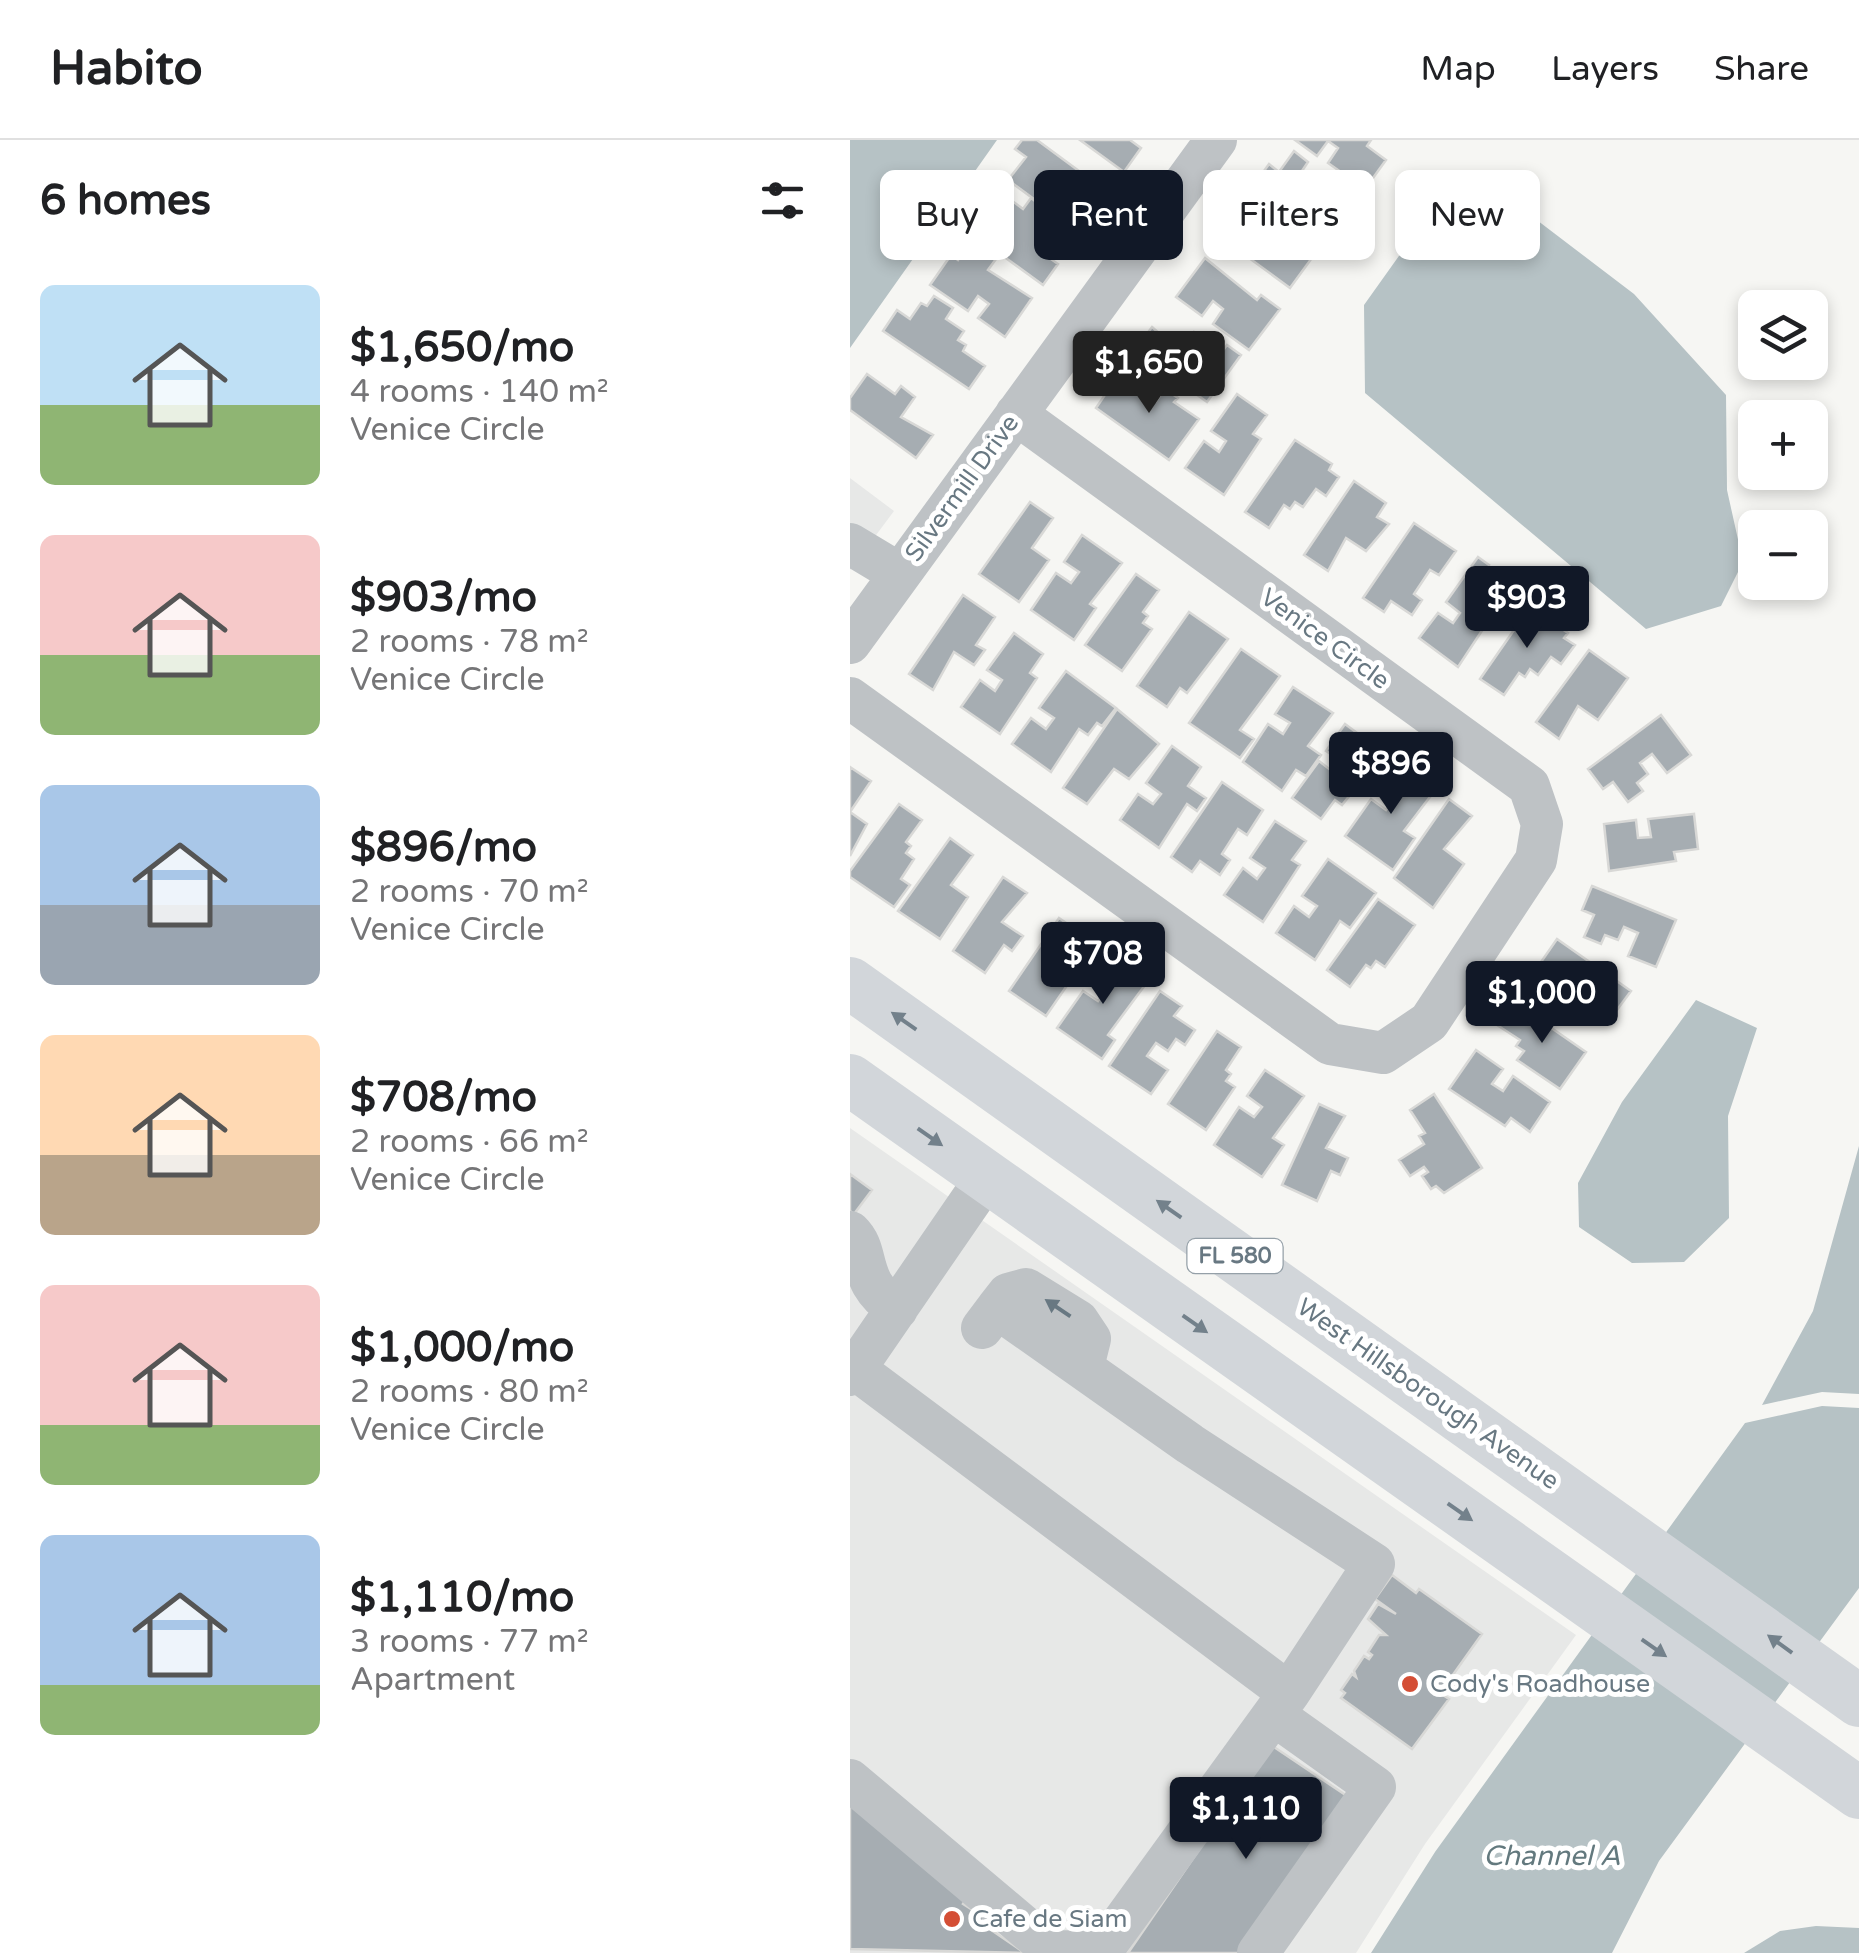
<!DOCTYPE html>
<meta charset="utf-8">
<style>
body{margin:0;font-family:"Varela Round",sans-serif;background:#f6f6f6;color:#202124;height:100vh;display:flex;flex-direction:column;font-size:38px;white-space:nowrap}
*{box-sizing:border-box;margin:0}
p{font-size:32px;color:#757577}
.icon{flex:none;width:55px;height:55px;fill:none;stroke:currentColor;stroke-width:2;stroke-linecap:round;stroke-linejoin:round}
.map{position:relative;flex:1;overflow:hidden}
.side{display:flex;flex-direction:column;background:#fff;width:850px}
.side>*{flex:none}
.guide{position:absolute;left:30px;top:30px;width:828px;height:90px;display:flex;gap:20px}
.buttons{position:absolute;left:888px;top:150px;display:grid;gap:20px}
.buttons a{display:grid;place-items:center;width:90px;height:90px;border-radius:15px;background:#fff;box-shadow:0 5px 15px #0003;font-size:50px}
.price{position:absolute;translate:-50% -85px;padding:0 22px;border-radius:10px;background:#111827;color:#fff;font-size:32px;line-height:65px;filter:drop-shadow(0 2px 5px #0008)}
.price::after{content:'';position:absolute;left:50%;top:60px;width:30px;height:22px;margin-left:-15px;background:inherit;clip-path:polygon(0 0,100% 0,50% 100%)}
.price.active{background:#222;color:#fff}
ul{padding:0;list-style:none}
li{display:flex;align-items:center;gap:30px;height:250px;padding:0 40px}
li span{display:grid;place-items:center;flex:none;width:280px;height:200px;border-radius:15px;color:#555}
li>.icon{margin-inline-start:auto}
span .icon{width:120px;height:120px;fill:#fffc;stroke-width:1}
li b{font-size:42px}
h2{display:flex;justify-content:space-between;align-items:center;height:120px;padding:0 40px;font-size:42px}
.tag{padding:0 35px;border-radius:15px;background:#fff;box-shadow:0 5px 15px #0003;font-size:35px;line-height:90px}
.tag.active{background:#111827;color:#fff}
header{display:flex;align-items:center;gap:60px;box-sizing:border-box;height:140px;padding:0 50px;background:#fff;border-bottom:2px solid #e0e0e0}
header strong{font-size:48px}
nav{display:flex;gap:55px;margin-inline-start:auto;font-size:35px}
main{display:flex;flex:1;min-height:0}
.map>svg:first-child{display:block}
</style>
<header>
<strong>Habito</strong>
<nav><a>Map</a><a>Layers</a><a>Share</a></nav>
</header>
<main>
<section class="side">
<h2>6 homes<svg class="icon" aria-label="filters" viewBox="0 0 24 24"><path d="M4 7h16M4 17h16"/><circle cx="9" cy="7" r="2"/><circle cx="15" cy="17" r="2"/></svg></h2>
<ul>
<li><span style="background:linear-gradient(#bfe0f5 60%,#8fb573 0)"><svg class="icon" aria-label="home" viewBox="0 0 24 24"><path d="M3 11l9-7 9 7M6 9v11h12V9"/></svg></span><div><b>$1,650/mo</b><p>4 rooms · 140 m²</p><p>Venice Circle</p></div></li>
<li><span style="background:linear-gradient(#f6c9c9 60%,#8fb573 0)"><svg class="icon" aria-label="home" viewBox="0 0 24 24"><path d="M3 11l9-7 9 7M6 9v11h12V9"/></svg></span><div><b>$903/mo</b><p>2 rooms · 78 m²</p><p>Venice Circle</p></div></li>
<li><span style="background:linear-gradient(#a9c7e8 60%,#9aa5b1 0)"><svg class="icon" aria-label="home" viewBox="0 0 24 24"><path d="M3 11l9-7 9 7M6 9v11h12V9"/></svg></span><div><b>$896/mo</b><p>2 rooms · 70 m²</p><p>Venice Circle</p></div></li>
<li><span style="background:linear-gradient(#ffd9b3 60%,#b9a48a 0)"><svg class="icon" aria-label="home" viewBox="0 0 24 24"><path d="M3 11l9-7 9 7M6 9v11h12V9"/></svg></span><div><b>$708/mo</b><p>2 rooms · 66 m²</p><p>Venice Circle</p></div></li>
<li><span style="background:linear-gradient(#f6c9c9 70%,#8fb573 0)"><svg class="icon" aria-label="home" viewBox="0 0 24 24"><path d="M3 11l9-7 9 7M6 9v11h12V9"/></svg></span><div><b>$1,000/mo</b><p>2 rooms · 80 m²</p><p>Venice Circle</p></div></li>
<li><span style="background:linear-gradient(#a9c7e8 75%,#8fb573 0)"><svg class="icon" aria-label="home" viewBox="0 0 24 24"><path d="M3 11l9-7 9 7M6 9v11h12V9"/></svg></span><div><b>$1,110/mo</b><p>3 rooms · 77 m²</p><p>Apartment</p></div></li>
</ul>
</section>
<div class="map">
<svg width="1009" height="1813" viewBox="0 0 1009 1813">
<rect width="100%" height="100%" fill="#f6f6f3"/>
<path fill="#e7e8e7" d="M0,338L44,371L0,430Z
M0,988L726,1495L575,1704L506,1813H0Z"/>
<path fill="#b6c2c5" d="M0,0H147L0,208Z
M625,33L784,154L876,255L877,350L893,422L871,466L796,489L515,253L514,165L566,92Z
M846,860L907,888L878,976L879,1078L834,1122L782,1123L729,1087L728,1043L772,962Z
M1009,1006V1254L972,1252L912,1265L963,1171Z
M972,1266L1009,1268V1448L809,1721L762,1813H521L585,1712L895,1283Z
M966,1786L1009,1788V1813H894L930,1791Z"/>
<path fill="#a6adb2" stroke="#d8d8d6" stroke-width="2.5" d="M172,0H187L229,31L215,50L247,70L230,93L158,40L176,17L165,9Z
M230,0H280L291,8L274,32Z
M445,0H521L517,6L536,20L515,49L478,23L488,8L478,1L467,16Z
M444,11L458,22L452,31L464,39L456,50L468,59L483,40L507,57L477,97L404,45L419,24L429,32Z
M149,51L173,69L181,58L205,76L197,86L212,97L198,117L208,124L193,145L120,92Z
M386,73L408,89L412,84L419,89L425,80L467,111L440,148L369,96Z
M120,102L146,119L138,130L182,158L155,197L128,178L139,164L128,156L118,171L80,145L101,115L108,120Z
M355,118L407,160L411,155L430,169L399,210L363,184L373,169L363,161L352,176L326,157Z
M84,156L103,168L96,179L114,191L108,200L116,205L113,211L135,226L119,249L33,191L47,170L60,179L71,163L77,166Z
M302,187L330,212L344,192L359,203L352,211L365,221L377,205L391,215L357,262L285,210Z
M17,234L45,254L51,246L65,257L51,277L83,295L66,318L0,270V258Z
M286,234L300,245L294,253L306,261L315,249L328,258L324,262L349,279L319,320L246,268L261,246L272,254Z
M387,254L417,275L403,294L411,299L374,355L335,328L354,301L369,312L376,301L361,291Z
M445,300L482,324L479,330L489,337L476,356L466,349L453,367L445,362L440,369L434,365L419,388L395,372Z
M504,341L536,363L527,377L539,384L516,411L496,398L478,431L454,415Z
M180,362L203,378L182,408L199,420L169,462L129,434Z
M564,383L606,411L589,435L580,430L564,454L572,460L562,475L541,461L534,472L513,458Z
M232,395L272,423L240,464L246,468L224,500L181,470L206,433L221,443L229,432L214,422Z
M628,417L639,425L633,433L652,446L638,465L645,471L608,527L569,498L588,473L603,483L610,473L596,462Z
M286,434L309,450L293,472L298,476L293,483L302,489L272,531L235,505Z
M113,455L145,477L126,505L135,510L124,525L104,512L83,550L59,534Z
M680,467L718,493L714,498L725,505L711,524L701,517L688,535L680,529L675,537L669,533L654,555L630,539Z
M339,472L378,499L337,553L330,548L317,567L287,546Z
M164,493L193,514L180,533L187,538L150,594L111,567L130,540L145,551L152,540L137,530Z
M391,509L430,536L390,590L404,599L390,618L339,583Z
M739,510L778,538L748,580L728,566L709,599L686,582Z
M216,531L266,568L252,586L247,583L238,595L229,589L201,632L162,604L181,578L196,589L204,578L189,568Z
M443,547L483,573L458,606L471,615L456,636L446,630L432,651L393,622L418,584L433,594L440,583L425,574Z
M267,569L309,604L279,639L264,629L237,664L213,648Z
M811,575L841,615L817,633L802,614L790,623L798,634L787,643L793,651L778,662L763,642L753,649L738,629Z
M495,584L534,613L492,665L485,660L471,679L442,658L469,621L483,632L491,621L476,611Z
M322,606L351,627L338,646L356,658L347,671L337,664L309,708L270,680L288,654L303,664L311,654L296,643Z
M547,622L586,649L554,691L565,698L543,730L495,696L521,659L536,670L544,659L529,649Z
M0,627L21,641L0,672Z
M372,642L413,670L397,695L388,689L372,714L380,720L370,735L350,721L342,732L321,717Z
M599,659L622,676L594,709L614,724L583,768L544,738Z
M49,664L72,680L56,702L61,706L56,713L64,719L51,739L60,745L44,767L0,737V731Z
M0,672L17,684L0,716Z
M844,674L848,709L824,712L826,721L759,731L754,684L786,680L788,698L801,697L798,679Z
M425,681L456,701L442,720L450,725L413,782L374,755L393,728L407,739L415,728L400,718Z
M100,698L123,715L101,745L118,757L90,799L48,771Z
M478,719L526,753L500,788L490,781L465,820L426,793L444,766L459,777L467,766L452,756Z
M153,737L177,753L152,782L173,796L162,811L154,805L135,833L103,811Z
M742,746L826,780L806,827L778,816L788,793L774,787L768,800L755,795L751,804L734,797L744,775L732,770Z
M528,759L565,785L535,827L526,821L521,828L516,825L500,847L477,830Z
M209,778L232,794L216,817L222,820L217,827L225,834L196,876L159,851Z
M707,799L781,851L758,882L730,863L725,871L710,861L724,841L691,822Z
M259,814L298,841L258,895L265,900L252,919L207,888L233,851L248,861L256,851L241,841Z
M310,851L332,866L324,876L345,890L335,905L326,899L318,911L306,903L297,916L318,930L301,954L259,926Z
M664,862L736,912L710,949L667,920L674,911L666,906L670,900L647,885Z
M367,891L391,907L376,930L381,934L376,941L385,947L356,990L318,964Z
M626,910L653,929L642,944L653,951L663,936L700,962L680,992L661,978L655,986L599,949Z
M415,930L454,956L423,998L434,1005L412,1037L364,1005L389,967L404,977L412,967L397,956Z
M584,954L632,1028L594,1053L586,1046L581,1049L572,1036L578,1032L574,1027L560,1036L549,1020L574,1004L569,996L575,993L560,970Z
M469,964L495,976L476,1008L498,1018L490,1035L481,1031L467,1061L432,1045Z
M0,1034L22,1050L4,1074L0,1071Z
M542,1435L566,1453L569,1449L632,1494L590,1553L599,1559L562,1609L491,1558L495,1553L491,1550L502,1534L506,1537L504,1531L514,1516L519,1519L522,1515L518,1512L529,1495H536L518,1479L528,1464L546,1474L525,1459Z
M421,1605L500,1658L393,1813H278Z
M0,1662L117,1758L113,1764L135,1778L131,1783L175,1813L0,1809Z"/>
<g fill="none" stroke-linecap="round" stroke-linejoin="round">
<path stroke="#bec2c5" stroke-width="42" d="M0,404L50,434
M0,503L366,0
M0,558L480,904L533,913L579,882L686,720L692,684L679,646L166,274
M0,1092C22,1113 4,1140 47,1169
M147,1168L158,1154L176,1149L228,1181L240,1199L233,1227
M0,1225L5,1229L137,1037
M0,1235L5,1229L439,1553
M0,1640L203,1811L251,1812L439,1553L524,1424L340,1304L147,1168L132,1188
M408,1813L525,1647L424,1575"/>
<path stroke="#d2d6da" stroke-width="52" d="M0,843L1009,1561
M0,940L1009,1653"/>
</g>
<defs><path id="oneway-solid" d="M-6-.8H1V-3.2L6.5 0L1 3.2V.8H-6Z" transform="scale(2.5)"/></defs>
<g fill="#73818b">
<use href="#oneway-solid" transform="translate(54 881) rotate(-145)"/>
<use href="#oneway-solid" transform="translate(80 997) rotate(35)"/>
<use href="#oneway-solid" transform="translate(319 1069) rotate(-145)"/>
<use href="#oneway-solid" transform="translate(345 1184) rotate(35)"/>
<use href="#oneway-solid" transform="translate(610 1372) rotate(35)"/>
<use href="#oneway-solid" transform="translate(930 1504) rotate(-144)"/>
<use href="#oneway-solid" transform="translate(804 1508) rotate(35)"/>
</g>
<use fill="#687882" href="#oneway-solid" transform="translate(208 1168) rotate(-146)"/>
<g fill="#d44e35" stroke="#fff" stroke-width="4">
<circle cx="560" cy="1544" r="10"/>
<circle cx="102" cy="1779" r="10"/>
</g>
<g text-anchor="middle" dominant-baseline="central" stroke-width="10" stroke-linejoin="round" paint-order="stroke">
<rect fill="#fff" stroke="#95a0a8" stroke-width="2.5" x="337.5" y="1099" width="95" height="34" rx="8"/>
<g font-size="22" font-weight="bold" fill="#687882">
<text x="385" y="1116">FL 580</text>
</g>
<g font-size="25" fill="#687882" stroke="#fff">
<text transform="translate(112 348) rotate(-54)">Silvermill Drive</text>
<text transform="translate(475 499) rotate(36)">Venice Circle</text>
<text transform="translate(578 1254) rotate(35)">West Hillsborough Avenue</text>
</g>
<g font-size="25" fill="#687882" stroke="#fff" text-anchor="start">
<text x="580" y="1544">Cody's Roadhouse</text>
<text x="122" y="1779">Cafe de Siam</text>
</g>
<g font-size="28" font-style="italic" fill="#63797e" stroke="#fff">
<text x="702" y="1716">Channel A</text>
</g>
</g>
</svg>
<div class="buttons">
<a><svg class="icon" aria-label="layers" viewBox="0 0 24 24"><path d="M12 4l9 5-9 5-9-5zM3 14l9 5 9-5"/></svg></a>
<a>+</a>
<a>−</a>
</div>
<b class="price active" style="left:299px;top:276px">$1,650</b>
<b class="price" style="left:677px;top:511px">$903</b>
<b class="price" style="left:541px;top:677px">$896</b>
<b class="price" style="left:253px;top:867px">$708</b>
<b class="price" style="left:692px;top:906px">$1,000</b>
<b class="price" style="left:396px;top:1722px">$1,110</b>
<div class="guide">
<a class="tag">Buy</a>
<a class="tag active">Rent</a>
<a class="tag">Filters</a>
<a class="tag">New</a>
</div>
</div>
</main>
